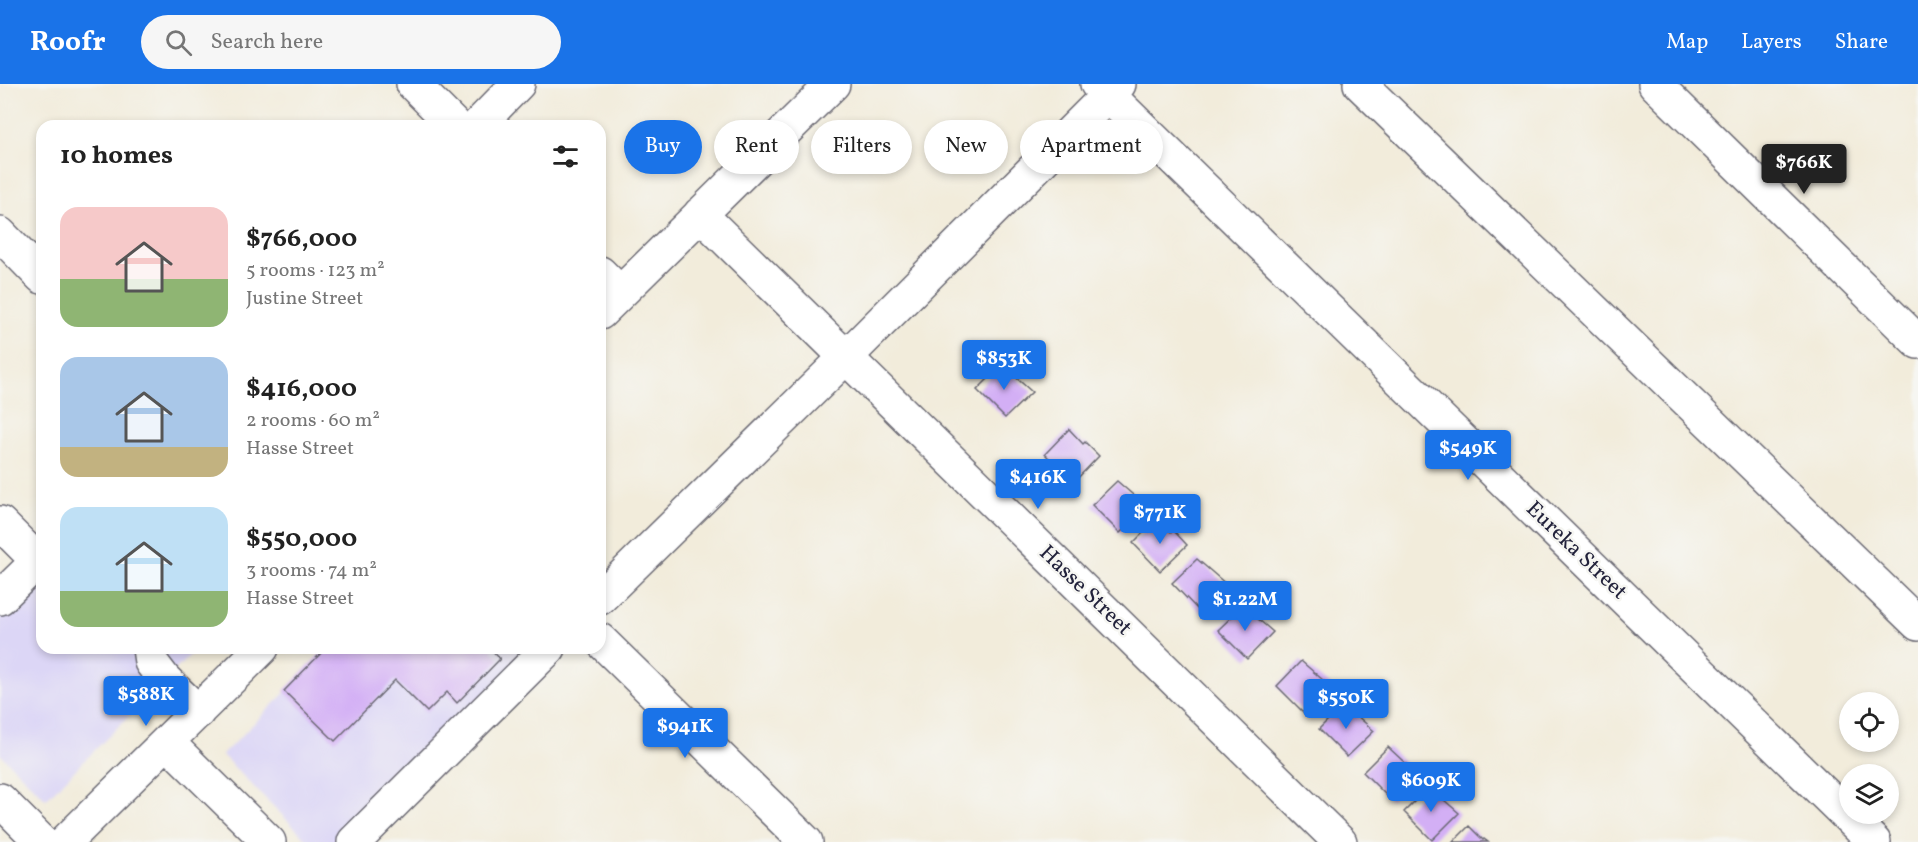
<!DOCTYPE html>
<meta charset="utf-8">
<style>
body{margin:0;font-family:Vollkorn,serif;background:#f6f6f6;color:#222;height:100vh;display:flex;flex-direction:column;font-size:22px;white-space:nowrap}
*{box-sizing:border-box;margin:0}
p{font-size:20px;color:#767676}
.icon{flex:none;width:33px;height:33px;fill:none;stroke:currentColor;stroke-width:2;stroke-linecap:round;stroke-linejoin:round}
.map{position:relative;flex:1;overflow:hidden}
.details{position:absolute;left:36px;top:36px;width:570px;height:534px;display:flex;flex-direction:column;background:#fff;border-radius:18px;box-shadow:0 3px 9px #0003}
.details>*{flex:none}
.banner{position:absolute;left:624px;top:36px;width:570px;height:54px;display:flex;gap:12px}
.fabs{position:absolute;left:1839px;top:608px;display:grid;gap:12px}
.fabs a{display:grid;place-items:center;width:60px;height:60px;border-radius:50%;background:#fff;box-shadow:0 3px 9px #0003;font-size:30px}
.price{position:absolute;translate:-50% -51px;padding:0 14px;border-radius:6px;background:#1a73e8;color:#fff;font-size:20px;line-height:39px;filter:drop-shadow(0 2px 3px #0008)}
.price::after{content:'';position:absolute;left:50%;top:36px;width:18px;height:14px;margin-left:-9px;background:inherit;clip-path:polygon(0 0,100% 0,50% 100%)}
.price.selected{background:#222;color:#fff}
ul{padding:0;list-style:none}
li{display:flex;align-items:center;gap:18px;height:150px;padding:0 24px}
li span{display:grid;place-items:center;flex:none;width:168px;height:120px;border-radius:18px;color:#555}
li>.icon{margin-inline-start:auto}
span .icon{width:72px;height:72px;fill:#fffc;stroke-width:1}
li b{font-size:26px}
h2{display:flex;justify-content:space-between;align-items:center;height:72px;padding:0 24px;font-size:26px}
.pill{padding:0 21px;border-radius:27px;background:#fff;box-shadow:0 3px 9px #0003;font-size:21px;line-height:54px}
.pill.selected{background:#1a73e8;color:#fff}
header{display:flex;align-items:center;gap:36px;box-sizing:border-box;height:84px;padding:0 30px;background:#1a73e8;color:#fff}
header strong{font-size:28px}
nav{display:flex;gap:33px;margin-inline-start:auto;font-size:21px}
.search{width:420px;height:54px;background:#f6f6f6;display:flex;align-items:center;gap:15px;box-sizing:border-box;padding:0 21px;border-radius:33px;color:#767676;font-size:22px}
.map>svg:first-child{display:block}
</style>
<header>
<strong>Roofr</strong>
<div class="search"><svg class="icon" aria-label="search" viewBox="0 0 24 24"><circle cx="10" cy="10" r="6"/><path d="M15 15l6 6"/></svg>Search here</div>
<nav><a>Map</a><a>Layers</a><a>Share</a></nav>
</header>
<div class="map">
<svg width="1918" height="758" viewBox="0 0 1918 758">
<rect width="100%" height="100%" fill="#f6f6f2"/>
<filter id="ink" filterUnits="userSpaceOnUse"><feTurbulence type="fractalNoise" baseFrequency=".0167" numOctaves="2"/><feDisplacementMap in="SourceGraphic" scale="12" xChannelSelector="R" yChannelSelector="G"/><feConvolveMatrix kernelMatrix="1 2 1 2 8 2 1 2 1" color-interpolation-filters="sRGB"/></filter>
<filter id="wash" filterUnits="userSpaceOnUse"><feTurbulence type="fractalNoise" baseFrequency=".008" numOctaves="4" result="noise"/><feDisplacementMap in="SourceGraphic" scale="24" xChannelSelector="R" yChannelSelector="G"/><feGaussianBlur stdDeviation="1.35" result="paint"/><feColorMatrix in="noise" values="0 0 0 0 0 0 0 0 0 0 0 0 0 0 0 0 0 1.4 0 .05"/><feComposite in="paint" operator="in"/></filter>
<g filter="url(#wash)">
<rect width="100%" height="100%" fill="#f2ecdb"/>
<path fill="#dcd6f6" d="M42,490V564H197L46,715L0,670V532Z
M330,564H532L336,758H309L222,671Z"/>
<g id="blocks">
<path fill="#d3aff5" d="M1002,281L1032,308L1005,334L977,306Z
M1069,345L1083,360L1085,358L1099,372L1073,399L1045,370Z
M1117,397L1147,423L1120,449L1092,421Z
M1157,435L1171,448L1173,446L1187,461L1160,487L1133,459Z
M1197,475L1227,501L1200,528L1172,499Z
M1243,522L1273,548L1247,575L1218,546Z
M326,564H490L500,575L457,619L447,608L427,628L395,596L335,657L284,607Z
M1301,577L1331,603L1305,630L1277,602Z
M1344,620L1374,647L1347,673L1319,645Z
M1388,663L1417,690L1391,716L1363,688Z
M1429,703L1459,729L1432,756L1404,728Z
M1469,742L1483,756L1484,755L1488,758H1453Z"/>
</g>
</g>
<g filter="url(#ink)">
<use href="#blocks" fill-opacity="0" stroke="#6b6973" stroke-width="1.5"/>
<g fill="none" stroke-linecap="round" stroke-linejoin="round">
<g stroke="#6b6973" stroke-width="36">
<path id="minor" d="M413,0L455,42
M1097,0L1874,758
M1360,0L1918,540
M1655,0L1918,258
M477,42L518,0
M700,130L1340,758
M0,150L42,193
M600,189L620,209
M600,229L833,0
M0,439L38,477
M0,514L42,473
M600,514L846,273L1119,0
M600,556L806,758
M149,564L151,578L164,595L198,628
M167,658L269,758
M0,716L42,758
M65,758L262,564
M354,758L549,564"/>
</g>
<use href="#minor" stroke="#fff" stroke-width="33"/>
</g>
</g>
<g text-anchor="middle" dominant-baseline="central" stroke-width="5" stroke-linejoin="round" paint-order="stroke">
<g font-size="22" fill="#22223b" stroke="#f6f6f2">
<text transform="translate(1576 467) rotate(44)">Eureka Street</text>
<text transform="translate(1085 507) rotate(44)">Hasse Street</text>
</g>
</g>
</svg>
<div class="fabs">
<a><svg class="icon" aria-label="locate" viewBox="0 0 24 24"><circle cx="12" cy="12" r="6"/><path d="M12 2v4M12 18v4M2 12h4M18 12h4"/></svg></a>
<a><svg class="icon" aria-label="layers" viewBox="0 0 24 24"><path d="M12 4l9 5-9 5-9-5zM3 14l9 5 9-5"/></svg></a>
</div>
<b class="price selected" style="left:1804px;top:111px">$766K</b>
<b class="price" style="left:1004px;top:307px">$853K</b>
<b class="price" style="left:1468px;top:397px">$549K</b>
<b class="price" style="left:1038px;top:426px">$416K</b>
<b class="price" style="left:1160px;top:461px">$771K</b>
<b class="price" style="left:1245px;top:548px">$1.22M</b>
<b class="price" style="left:146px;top:643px">$588K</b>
<b class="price" style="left:1346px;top:646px">$550K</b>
<b class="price" style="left:685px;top:675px">$941K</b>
<b class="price" style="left:1431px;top:729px">$609K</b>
<div class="banner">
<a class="pill selected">Buy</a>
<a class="pill">Rent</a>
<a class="pill">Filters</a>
<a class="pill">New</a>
<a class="pill">Apartment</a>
</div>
<section class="details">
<h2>10 homes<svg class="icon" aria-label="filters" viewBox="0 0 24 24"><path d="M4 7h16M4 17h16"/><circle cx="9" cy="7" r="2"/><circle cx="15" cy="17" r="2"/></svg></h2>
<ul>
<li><span style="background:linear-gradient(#f6c9c9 60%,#8fb573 0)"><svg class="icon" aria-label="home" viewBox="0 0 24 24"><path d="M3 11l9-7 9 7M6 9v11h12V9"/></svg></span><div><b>$766,000</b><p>5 rooms · 123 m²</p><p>Justine Street</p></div></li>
<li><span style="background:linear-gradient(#a9c7e8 75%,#c2b280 0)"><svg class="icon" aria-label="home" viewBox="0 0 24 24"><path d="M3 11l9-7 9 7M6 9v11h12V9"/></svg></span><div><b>$416,000</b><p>2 rooms · 60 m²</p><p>Hasse Street</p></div></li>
<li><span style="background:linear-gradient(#bfe0f5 70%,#8fb573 0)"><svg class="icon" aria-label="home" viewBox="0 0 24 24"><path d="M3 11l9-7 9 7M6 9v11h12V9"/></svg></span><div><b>$550,000</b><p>3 rooms · 74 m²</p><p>Hasse Street</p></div></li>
</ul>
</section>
</div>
